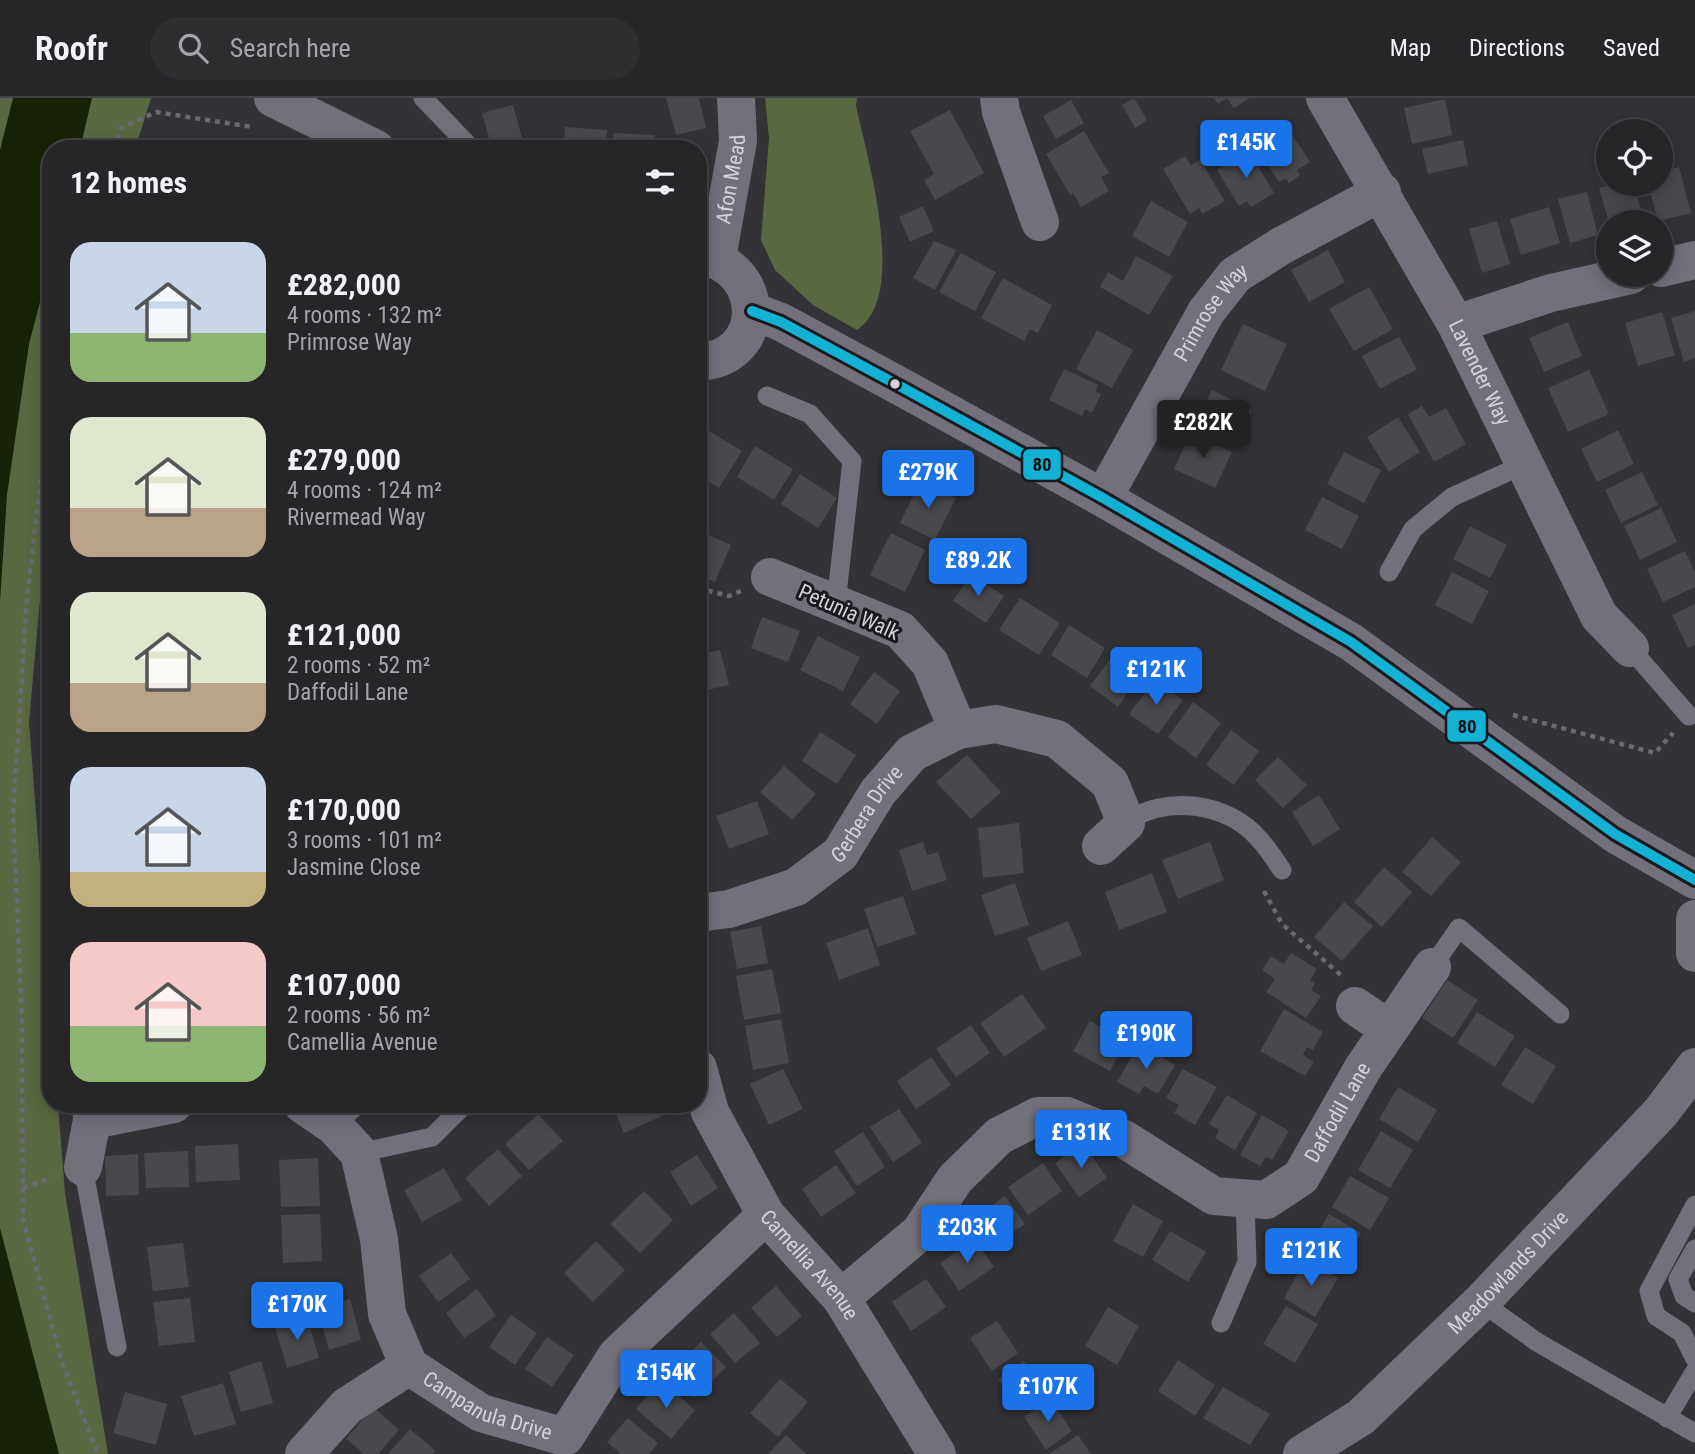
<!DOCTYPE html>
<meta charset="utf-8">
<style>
body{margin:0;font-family:"Roboto Condensed",sans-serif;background:#2e2e31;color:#f1f3f6;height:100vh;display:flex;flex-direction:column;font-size:26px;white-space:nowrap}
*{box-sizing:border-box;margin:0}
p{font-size:23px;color:#a4a5a8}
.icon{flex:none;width:38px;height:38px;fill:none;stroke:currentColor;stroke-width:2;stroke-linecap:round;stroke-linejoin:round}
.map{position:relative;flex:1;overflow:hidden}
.sheet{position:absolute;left:42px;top:42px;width:665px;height:973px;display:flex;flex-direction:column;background:#262629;border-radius:28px;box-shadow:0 4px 18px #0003,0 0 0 2px #424346}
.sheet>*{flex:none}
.tools{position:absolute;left:1596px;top:21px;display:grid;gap:14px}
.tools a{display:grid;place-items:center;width:77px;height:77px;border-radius:50%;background:#262629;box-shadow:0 4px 18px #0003,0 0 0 2px #424346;font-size:35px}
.price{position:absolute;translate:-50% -60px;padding:0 16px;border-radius:7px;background:#1a73e8;color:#fff;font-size:23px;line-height:46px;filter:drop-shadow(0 2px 4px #0008)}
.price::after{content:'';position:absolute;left:50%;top:42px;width:21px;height:16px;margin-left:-10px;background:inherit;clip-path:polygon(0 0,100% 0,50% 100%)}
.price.active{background:#222;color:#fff}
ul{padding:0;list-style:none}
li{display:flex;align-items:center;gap:21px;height:175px;padding:0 28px}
li span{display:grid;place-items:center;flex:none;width:196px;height:140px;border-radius:21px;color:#555}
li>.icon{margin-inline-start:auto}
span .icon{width:84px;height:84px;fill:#fffc;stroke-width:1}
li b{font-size:30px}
h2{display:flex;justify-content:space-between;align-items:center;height:84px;padding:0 28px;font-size:30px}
header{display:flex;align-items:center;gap:42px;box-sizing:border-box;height:98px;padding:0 35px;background:#262629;border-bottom:2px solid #424346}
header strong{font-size:33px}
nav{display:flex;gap:38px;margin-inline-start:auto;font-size:24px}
.search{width:490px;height:63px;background:#2e2e31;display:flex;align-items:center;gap:18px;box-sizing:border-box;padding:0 24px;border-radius:38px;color:#a4a5a8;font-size:26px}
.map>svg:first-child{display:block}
</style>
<header>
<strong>Roofr</strong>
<div class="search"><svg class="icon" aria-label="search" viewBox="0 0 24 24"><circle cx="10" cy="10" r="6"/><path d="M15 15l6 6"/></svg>Search here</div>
<nav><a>Map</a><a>Directions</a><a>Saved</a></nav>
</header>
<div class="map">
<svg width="1695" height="1356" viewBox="0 0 1695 1356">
<rect width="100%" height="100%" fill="#333237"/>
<path fill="#596841" d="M0,0H151L135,51H51V379L29,624L51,911V1006H58L65,1095L108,1356H0Z
M765,0H857L856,8C867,59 909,198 857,232L813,207L775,172L761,142L769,40Z"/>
<path fill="#182206" d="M13,0H92L80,51H51V162L29,246L7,397L0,504V52Z
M0,1130L59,1356H0Z"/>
<path fill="#49484c" d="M666,0H699L706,30L676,37Z
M1134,0L1147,22L1135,30L1122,7Z
M1214,0H1250L1234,10L1227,0L1218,6Z
M1445,1L1452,37L1412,46L1404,10Z
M1071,2L1084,25L1056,41L1043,18Z
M513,7L525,51H492L482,15Z
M950,12L984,75L935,102L924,82L934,76L910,33Z
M565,29L607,32L606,51H563Z
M1287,29L1310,64L1297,72L1300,77L1289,85L1286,80L1279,84L1256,49Z
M1084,33L1109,75L1101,79L1109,93L1081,109L1073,95L1070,97L1046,56Z
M613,35L655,37V51H612Z
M1463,42L1468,67L1428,76L1422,51Z
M1249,53L1274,95L1251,109L1247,103L1239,108L1217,72Z
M1185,58L1191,67L1200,62L1225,103L1202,116L1199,110L1190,116L1163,71Z
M1679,69L1691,115L1658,123L1648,86H1661V74Z
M1614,86H1634L1644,124H1609L1599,90Z
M1587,94L1598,137L1570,145L1558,101Z
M1151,103L1188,124L1169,159L1132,138Z
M923,108L934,133L910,144L899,119Z
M1549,109L1560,145L1521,157L1510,121Z
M1497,123L1510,166L1482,175L1469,131Z
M934,143L956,152L935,192L913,180Z
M1328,152L1345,184L1309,204L1291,172Z
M961,155L996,174L975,213L939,194Z
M1136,158L1173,178L1149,217L1100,189L1108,174L1123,183Z
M1003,180L1052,207L1038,235L1030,231L1024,243L981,220Z
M1369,189L1393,231L1354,253L1329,211Z
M1695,213V260L1684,264L1671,220Z
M1662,214L1675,257L1638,268L1625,225Z
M1568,224L1582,258L1544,274L1529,240Z
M1243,226L1287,246L1265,293L1221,272Z
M1097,232L1133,252L1112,290L1076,271Z
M1399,239L1417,271L1380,291L1362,258Z
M1064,271L1098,287L1095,293L1101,296L1092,315L1085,311L1082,318L1049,302Z
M1589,272L1609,316L1568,334L1548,290Z
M1212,292L1252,312L1235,348L1194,328Z
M1422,308L1429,319L1446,310L1466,346L1434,364L1408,316Z
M1398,319L1420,354L1389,374L1367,339Z
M704,330L742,353L719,390L698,378V340Z
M1618,332L1634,366L1597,384L1581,351Z
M1191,335L1232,354L1215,390L1174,371Z
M755,348L793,371L774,402L737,379Z
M1344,354L1381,372L1364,405L1327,386Z
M1642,374L1658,407L1621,425L1605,392Z
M800,376L837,400L818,430L781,406Z
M921,382L956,400L935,442L900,425Z
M1322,399L1359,418L1342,451L1305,432Z
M1661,410L1677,444L1640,462L1624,428Z
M1470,428L1507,447L1490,480L1453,461Z
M698,432L731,447L715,484L698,477Z
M891,435L925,452L905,494L870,477Z
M1685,453L1695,474V489L1663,504L1647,471Z
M1452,474L1489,493L1472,526L1435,507Z
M971,476L1004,498L986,525L953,503Z
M1020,500L1060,525L1039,557L999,532Z
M1695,506V547L1688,550L1672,517Z
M762,519L800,533L788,564L751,550Z
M1069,527L1105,550L1087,580L1051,557Z
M818,538L860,559L843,593L800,572Z
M720,552L729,587L698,594V557Z
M1115,554L1143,575L1118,609L1090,588Z
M874,574L900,593L877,626L850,606Z
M1155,582L1183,602L1158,636L1129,616Z
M1193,604L1221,625L1196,660L1168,639Z
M1231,632L1259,653L1234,687L1206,667Z
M820,634L856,657L837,686L802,663Z
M967,657L1001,694L971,721L936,684Z
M1278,659L1307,687L1283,710L1255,682Z
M784,668L816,696L792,722L760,694Z
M701,697L708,737L698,739V698Z
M1319,697L1340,731L1313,748L1292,714Z
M757,703L769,736L729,751L716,718Z
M1019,725L1024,775L983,780L978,730Z
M1432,739L1461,764L1431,798L1402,774Z
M923,744L927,757L938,754L947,782L912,793L899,752Z
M1210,744L1224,782L1178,801L1162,762Z
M1384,769L1412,794L1382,829L1354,804Z
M1152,775L1167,814L1119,832L1105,794Z
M1015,785L1029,827L995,838L981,797Z
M903,798L916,836L877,849L864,811Z
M1344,804L1373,828L1342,863L1314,839Z
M1068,823L1082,857L1041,873L1027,840Z
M761,828L768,865L737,871L730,834Z
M868,830L880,867L839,882L826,845Z
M1291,855L1317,871L1310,882L1315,885L1311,892L1321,898L1306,920L1266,894L1275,881L1262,872L1271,858L1284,866Z
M772,871L781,915L744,922L736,878Z
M1447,882L1478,902L1453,940L1422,920Z
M1022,896L1046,930L1004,959L980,925Z
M1284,911L1323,934L1313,952L1307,949L1303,957L1314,964L1305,978L1260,953Z
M1477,914L1515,938L1495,969L1457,945Z
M781,921L789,965L753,972L745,928Z
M1090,923L1126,943L1110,973L1073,953Z
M971,927L990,955L956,979L936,951Z
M1139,946L1175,967L1158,996L1144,988L1139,996L1117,984Z
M1525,949L1556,968L1533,1006L1501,987Z
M931,959L951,987L916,1011L897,983Z
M783,971L803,1011L769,1027L750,986Z
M1183,971L1217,989L1195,1027L1174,1015L1179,1007L1166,1000Z
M1398,989L1437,1012L1418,1044L1379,1021Z
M1227,997L1257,1015L1235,1052L1215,1040L1219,1032L1209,1026Z
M612,1006H657L662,1018L624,1035Z
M899,1011L922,1045L893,1064L870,1029Z
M538,1016L563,1043L529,1072L505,1046Z
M1262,1017L1289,1033L1272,1062L1266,1059L1260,1068L1240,1057Z
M1381,1033L1413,1052L1390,1090L1358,1072Z
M863,1034L885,1069L857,1088L834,1053Z
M1083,1045L1107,1080L1079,1099L1055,1065Z
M238,1046L240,1082L196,1084L195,1048Z
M498,1051L522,1078L489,1108L465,1080Z
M188,1053L189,1089L146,1090L144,1055Z
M138,1056L139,1097L106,1098L105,1058Z
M697,1057L718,1090L691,1108L670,1074Z
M318,1060L320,1108L281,1109L279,1062Z
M1043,1065L1062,1093L1028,1117L1008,1089Z
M836,1067L856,1095L821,1119L802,1091Z
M444,1070L462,1102L422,1124L404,1092Z
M1350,1078L1389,1100L1370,1132L1332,1109Z
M644,1093L673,1122L640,1155L610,1126Z
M1005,1098L1025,1126L990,1150L971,1122Z
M1133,1106L1163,1123L1143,1159L1113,1143Z
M320,1116L322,1163L283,1165L281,1117Z
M1329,1116L1361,1135L1338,1173L1306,1155Z
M1170,1133L1206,1154L1188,1184L1152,1162Z
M974,1141L994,1169L959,1193L940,1165Z
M596,1143L625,1172L593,1204L564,1175Z
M183,1145L189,1189L153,1193L147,1149Z
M451,1155L470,1181L438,1204L419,1178Z
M1306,1161L1338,1180L1315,1219L1284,1200Z
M926,1181L946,1209L911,1233L892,1204Z
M776,1188L802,1218L777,1239L751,1210Z
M477,1191L496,1218L464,1240L446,1215Z
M190,1200L195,1244L159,1248L153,1204Z
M350,1201L361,1242L329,1252L318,1212Z
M1286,1208L1318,1226L1295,1265L1263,1246Z
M1108,1209L1139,1228L1117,1267L1085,1248Z
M734,1215L760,1245L735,1265L710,1236Z
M511,1217L537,1235L515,1267L489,1249Z
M307,1219L319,1260L287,1270L275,1229Z
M997,1223L1018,1255L992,1273L970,1240Z
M547,1239L574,1257L552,1289L525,1271Z
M701,1244L726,1269L695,1300L670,1275Z
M1178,1262L1215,1287L1195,1318L1158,1293Z
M261,1263L273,1305L241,1314L229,1274Z
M1024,1263L1047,1295L1020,1313L998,1281Z
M780,1281L808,1304L778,1339L750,1315Z
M660,1282L695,1312L671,1341L636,1311Z
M223,1285L236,1326L194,1338L181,1298Z
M1223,1289L1270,1316L1250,1347L1203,1320Z
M125,1294L167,1306L156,1347L113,1335Z
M1050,1301L1072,1333L1046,1352L1024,1319Z
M373,1309L399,1332L378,1356H364L346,1341Z
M628,1320L658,1345L649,1356H621L607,1344Z
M410,1331L436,1353L433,1356H388Z
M786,1337L806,1356H768Z
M1078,1337L1091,1356H1049Z"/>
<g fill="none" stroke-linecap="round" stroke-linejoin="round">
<path stroke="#6b6972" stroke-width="4.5" stroke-dasharray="5 5" stroke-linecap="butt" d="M115,51L121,30L156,14L252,29
M51,292L27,501L13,717L22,922L23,1121L62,1264L98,1356
M698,490L729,498L741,493
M1513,617L1655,655L1673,635
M1264,793L1282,826L1342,878
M23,1090L52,1080"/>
<path stroke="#736f7b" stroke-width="19" d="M423,0L472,51
M767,298L810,316L852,363L836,505
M1389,474L1413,431L1452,399L1525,366
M1630,550L1689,618
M1126,725C1164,696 1228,704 1259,741C1268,750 1274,761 1282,772
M1432,869L1459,830L1560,916
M334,1028L358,1006
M359,1055L432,1039L465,1006
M83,1069L117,1249
M1695,1107L1649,1193L1656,1218L1682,1235L1695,1261
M1695,1151L1678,1181L1684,1198L1695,1205
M1481,1204L1537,1244L1695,1335
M1221,1225L1247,1164L1245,1100
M1667,1320L1695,1273"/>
<g stroke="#736f7b" stroke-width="38">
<path d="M273,0L376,51"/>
<path d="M999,0L1001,14L1040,124"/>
<path id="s1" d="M1325,0L1456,226L1599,518L1630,550"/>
<path d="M698,157C768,168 769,261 698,264"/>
<path id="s2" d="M717,160L738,43L736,0"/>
<path d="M1661,170L1695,162"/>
<path d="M752,213L781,224L905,291L1103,400L1351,544L1615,736L1695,782"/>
<path d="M1456,226L1551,195L1631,177"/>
<path id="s3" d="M1103,400L1206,214L1235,177L1281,148L1382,94"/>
<path d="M770,479L900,532L930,565L958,632"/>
<path id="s4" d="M698,815L729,811L796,789L840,756L878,694L912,655L958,632L996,626L1057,641L1110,685L1126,725L1101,748"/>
<path d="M1695,821V855"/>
<path d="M1355,908L1389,931"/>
<path id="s5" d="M698,970L710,1014L766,1117L841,1200L937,1356"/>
<path d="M91,1006L92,1022L174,1006"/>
<path id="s6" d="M302,1006L334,1028L359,1055L379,1141L387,1216L409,1268L481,1315L565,1339L617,1257L766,1117"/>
<path d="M83,1069L92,1022"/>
<path id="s7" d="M841,1200L920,1134L955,1081L999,1038L1038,1018H1067L1124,1041L1214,1098L1266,1102L1301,1079L1363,970L1432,869"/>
<path d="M304,1356L347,1308L409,1268"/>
<path id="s8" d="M1302,1356L1361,1319L1481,1204L1661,1014L1695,969"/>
</g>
<g stroke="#1a191d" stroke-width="16">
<path id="bus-1" d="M752,213L781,224L905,291L1103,400L1351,544L1615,736L1695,782"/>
</g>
<use href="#bus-1" stroke="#13b2d5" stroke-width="10"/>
</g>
<circle fill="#d4d3d8" stroke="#1a191d" stroke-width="2.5" cx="895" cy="286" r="6"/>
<g text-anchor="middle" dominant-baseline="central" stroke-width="6" stroke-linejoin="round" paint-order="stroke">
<g font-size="21" fill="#d4d3d8" stroke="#1a191d">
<text stroke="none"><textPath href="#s2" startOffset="80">Afon Mead</textPath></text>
<text stroke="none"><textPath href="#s3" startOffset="215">Primrose Way</textPath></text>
<text stroke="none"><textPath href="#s1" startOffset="315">Lavender Way</textPath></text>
<text transform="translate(849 514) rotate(24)">Petunia Walk</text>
<text stroke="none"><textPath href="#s4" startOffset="205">Gerbera Drive</textPath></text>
<text stroke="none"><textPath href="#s7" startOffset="637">Daffodil Lane</textPath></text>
<text stroke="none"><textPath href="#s5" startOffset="229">Camellia Avenue</textPath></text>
<text stroke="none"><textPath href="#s8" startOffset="276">Meadowlands Drive</textPath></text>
<text stroke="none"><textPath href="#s6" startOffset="385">Campanula Drive</textPath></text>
</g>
</g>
<g stroke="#1a191d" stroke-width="2.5">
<rect x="1022" y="350" width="40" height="33" rx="7" fill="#13b2d5"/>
<rect x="1446" y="611" width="41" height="34" rx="7" fill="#13b2d5"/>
</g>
<g font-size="19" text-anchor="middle" font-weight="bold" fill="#111">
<text x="1042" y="373">80</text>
<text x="1467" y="635">80</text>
</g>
</svg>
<div class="tools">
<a><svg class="icon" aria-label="locate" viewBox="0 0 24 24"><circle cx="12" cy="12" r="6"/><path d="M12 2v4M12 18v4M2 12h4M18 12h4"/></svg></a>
<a><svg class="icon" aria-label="layers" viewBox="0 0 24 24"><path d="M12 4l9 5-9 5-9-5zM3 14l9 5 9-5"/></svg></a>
</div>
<b class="price" style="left:1246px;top:82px">£145K</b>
<b class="price active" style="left:1203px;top:362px">£282K</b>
<b class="price" style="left:928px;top:412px">£279K</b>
<b class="price" style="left:978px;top:500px">£89.2K</b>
<b class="price" style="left:1156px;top:609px">£121K</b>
<b class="price" style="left:1146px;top:973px">£190K</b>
<b class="price" style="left:1081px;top:1072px">£131K</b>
<b class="price" style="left:967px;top:1167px">£203K</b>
<b class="price" style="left:1311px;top:1190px">£121K</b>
<b class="price" style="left:297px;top:1244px">£170K</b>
<b class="price" style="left:666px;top:1312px">£154K</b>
<b class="price" style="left:1048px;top:1326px">£107K</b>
<section class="sheet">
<h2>12 homes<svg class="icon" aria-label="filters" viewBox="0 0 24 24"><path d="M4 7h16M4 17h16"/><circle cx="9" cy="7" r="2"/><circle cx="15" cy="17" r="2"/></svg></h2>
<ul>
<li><span style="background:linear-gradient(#c9d6e8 65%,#8fb573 0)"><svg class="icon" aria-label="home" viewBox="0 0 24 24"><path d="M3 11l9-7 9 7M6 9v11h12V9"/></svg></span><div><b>£282,000</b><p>4 rooms · 132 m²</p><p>Primrose Way</p></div></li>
<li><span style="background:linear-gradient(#dfe7d0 65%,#b9a48a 0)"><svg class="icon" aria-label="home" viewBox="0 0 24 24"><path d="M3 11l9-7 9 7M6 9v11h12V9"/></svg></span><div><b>£279,000</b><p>4 rooms · 124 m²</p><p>Rivermead Way</p></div></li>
<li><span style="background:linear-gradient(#dfe7d0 65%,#b9a48a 0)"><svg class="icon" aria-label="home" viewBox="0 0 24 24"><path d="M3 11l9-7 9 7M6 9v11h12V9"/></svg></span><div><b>£121,000</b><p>2 rooms · 52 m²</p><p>Daffodil Lane</p></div></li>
<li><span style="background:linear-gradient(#c9d6e8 75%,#c2b280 0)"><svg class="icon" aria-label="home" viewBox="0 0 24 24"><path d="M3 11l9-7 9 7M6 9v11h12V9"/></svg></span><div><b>£170,000</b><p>3 rooms · 101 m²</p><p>Jasmine Close</p></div></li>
<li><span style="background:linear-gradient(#f6c9c9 60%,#8fb573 0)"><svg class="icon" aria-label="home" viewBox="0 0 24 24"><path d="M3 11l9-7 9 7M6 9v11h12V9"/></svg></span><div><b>£107,000</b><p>2 rooms · 56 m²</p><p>Camellia Avenue</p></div></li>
</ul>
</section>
</div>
